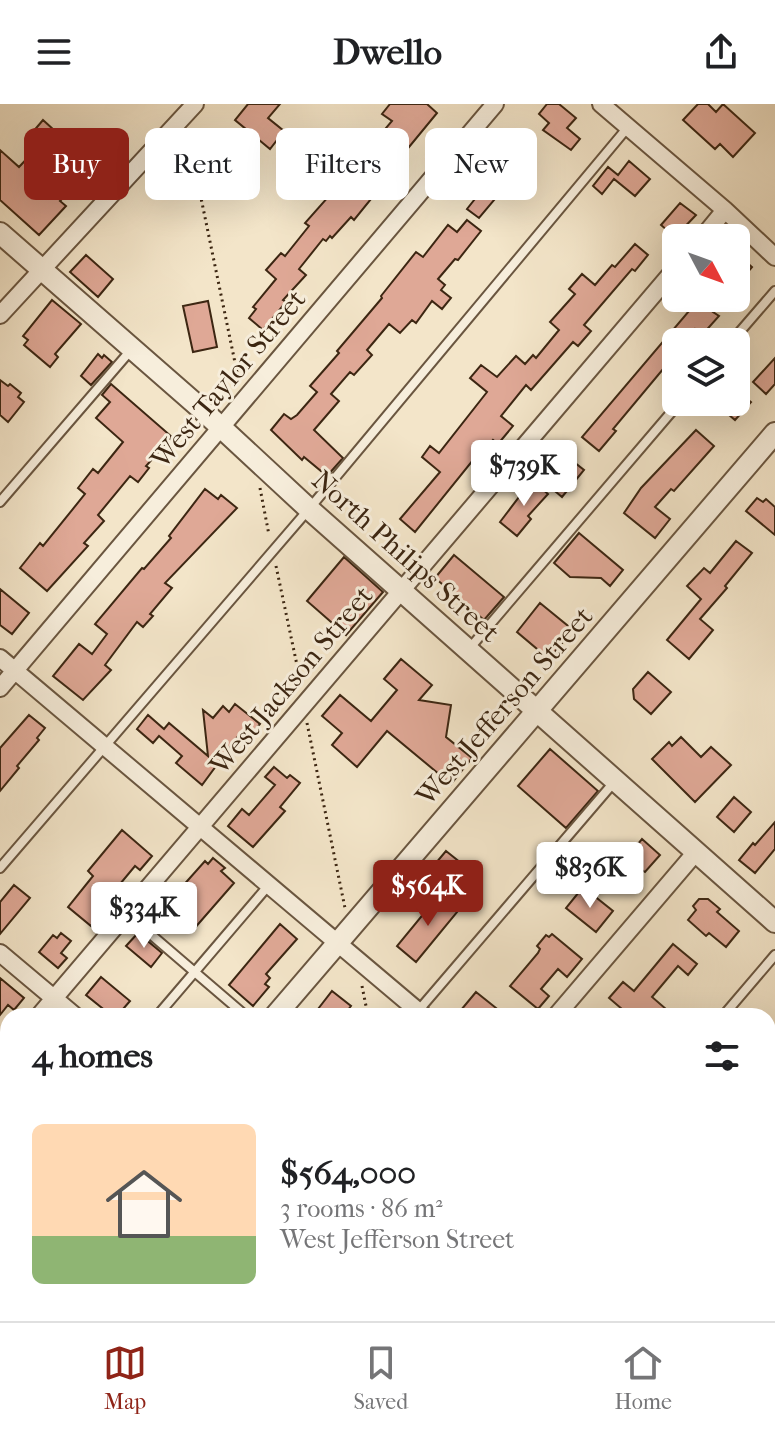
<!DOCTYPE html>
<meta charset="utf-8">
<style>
body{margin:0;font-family:"IM FELL French Canon",serif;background:#f2f2f2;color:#202124;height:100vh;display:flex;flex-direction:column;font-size:30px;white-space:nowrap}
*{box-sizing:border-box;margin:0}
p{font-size:26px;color:#757577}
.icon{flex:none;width:44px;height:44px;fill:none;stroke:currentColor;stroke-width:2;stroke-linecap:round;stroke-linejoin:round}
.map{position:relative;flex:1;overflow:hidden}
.details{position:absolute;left:0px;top:904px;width:776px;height:314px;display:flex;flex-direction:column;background:#fff;border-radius:24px 24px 0 0;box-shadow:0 8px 32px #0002}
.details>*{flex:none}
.top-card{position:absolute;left:24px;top:24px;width:728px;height:72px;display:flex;gap:16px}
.needle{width:52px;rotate:131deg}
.tools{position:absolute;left:662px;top:120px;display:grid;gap:16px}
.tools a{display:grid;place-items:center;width:88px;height:88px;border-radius:12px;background:#fff;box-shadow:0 8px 32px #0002;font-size:40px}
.price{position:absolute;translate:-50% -68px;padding:0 18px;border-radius:8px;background:#fff;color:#222;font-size:26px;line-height:52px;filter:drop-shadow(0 2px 4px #0008)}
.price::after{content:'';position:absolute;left:50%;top:48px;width:24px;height:18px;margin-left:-12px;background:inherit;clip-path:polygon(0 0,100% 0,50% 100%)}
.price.current{background:#8f2418;color:#fff}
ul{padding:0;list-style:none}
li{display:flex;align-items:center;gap:24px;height:200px;padding:0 32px}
li span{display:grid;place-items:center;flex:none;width:224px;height:160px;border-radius:12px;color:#555}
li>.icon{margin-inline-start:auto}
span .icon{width:96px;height:96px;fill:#fffc;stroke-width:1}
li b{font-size:34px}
h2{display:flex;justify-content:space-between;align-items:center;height:96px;padding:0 32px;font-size:34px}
.tag{padding:0 28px;border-radius:12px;background:#fff;box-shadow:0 8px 32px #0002;font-size:28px;line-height:72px}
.tag.current{background:#8f2418;color:#fff}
header{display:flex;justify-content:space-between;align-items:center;height:104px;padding:0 32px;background:#fff;font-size:36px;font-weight:700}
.menu{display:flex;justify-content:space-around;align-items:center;height:112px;border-top:2px solid #e0e0e0;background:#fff;font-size:22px;color:#757577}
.menu a{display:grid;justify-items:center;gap:4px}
.menu .current{color:#8f2418}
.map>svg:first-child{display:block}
</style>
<header><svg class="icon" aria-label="menu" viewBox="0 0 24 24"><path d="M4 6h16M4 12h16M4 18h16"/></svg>Dwello<svg class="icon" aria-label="share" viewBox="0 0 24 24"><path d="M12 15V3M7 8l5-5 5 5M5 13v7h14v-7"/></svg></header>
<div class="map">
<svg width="775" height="1217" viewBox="0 0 775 1217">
<rect width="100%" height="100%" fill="#f3e5c9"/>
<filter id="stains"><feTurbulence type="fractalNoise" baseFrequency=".0025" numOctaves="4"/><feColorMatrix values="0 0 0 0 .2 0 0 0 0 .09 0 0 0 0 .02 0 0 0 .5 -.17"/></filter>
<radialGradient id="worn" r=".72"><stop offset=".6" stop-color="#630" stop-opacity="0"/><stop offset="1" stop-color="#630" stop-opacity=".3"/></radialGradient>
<path fill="#dfa896" stroke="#3c2612" stroke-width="2" d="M248,0H280L268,14L284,27L270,45L235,16Z
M390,0H427L437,9L381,77L384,79L354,116L351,113L332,134L330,132L326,137L323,135L299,165L306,171L283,196L286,198L263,226L249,214L256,205L253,203L276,175L266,166L281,149L285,152L309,122L305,119L359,58L368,65L390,39L380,31L392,17L382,10Z
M547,0H559L576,14L567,24L580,35L571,46L543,26L549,19L539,10Z
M698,0H708L716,8L723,0L755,29L733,53L720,40L715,45L683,16Z
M43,16L99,67L84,84L78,78L60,97L66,102L39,131L0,96V46L19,63L36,45L26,36Z
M513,47L529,61L503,93L499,90L479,114L467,105Z
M629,57L650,75L635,92L614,75L602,90L593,82L608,63L618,71Z
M680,99L696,111L675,133L661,121Z
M467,116L481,127L458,156L455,155L438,175L445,181L441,186L451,194L442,205L432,197L416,219L412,216L400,229L389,220L367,246L372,251L354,271L350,268L331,290L339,297L314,326L343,354L327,372L304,353L302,356L271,326L284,310L291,315L297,311L317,288L310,282L339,249L337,247L382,194L381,192L416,148L423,153L448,121L457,128Z
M635,140L648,151L635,167L632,165L584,221L591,227L578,242L573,238L531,286L526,281L501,312L513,322L498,340L493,336L475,358L473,356L415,428L400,415L440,368L422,353L430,342L439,349L487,288L470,274L481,261L497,273L516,252L525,260L533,251L536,254L559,226L550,218L575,190L569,185L582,170L595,181L612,161L615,163Z
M736,149L752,163L736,182Z
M86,151L113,175L98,193L70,168Z
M700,194H725L713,208L719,212L702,231L695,225L684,238H676L674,252L613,325L616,327L599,347L582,333Z
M52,196L81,220L55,250L58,253L50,263L24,241L28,236L23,232Z
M208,197L217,243L193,248L183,202Z
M98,250L102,254L104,251L112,258L91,281L81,272Z
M775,254V280L766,290L753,278Z
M0,276L8,282L10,280L21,289L18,293L24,298L8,318L0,311Z
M111,280L172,333L146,362L149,364L138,378L130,372L98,411L104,417L84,439L88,442L47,487L20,464L40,439L43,442L85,390L78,384L93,365L98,369L123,338L96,314L110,298L102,291Z
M736,286L751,298L735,316L714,298H736Z
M696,326L714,342L674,387L671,385L655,403L670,415L655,434L624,409L641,384Z
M565,351L584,366L562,393L543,377Z
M532,376L548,390L528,412L531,415L517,432L500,418Z
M205,385L218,395L221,391L237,404L165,479L172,484L150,510L153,512L143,523L137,518L105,561L111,566L83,596L53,572L79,540L92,550L107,530L95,520L142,464L144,465L171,434L169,432Z
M757,394L763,398L766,395L775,403V431L746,407Z
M579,429L623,466L610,482L601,474L570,473L554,459Z
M736,437L752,449L725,482L727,484L700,515L713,526L689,555L667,536L701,495L687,482L704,464L710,469Z
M454,451L504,493L484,516L435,474Z
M344,453L383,488L346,531L307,497Z
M0,485L29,509L12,530L0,521Z
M540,499L573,526L549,555L517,528Z
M401,555L432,581L419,596L451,601L446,633L472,654L451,680L387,627L357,663L332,641L342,629L322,612L340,591L371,617L397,586L384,575Z
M648,568L671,588L651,610L634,595L633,585Z
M235,600L260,620L246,637L239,631L202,681L176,659L182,652L159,632L153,639L137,625L148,611L164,625L169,619L208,652L203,606L213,614L223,602L229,608Z
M29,611L45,624L37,634L39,636L17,662L19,664L0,687V644Z
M681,633L701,653L711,643L731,661L695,698L652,655L669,638L672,642Z
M550,645L598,687L566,724L518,682Z
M274,663L287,674L290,671L300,679L280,703L285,707L253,743L228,722L242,705L249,711L275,681L265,673Z
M734,693L751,708L734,728L717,713Z
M775,718V745L755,769L739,756L753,739L755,741Z
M122,726L152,752L140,766L135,762L100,804L104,807L91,822L68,803L93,772L88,767Z
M642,735L660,751L645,768L642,766L632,778L622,769L633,756L628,752Z
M446,747L471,767L458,784L442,771L444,767L435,760Z
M213,754L225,764L221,767L234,779L193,826L168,805L171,802L165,797L178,781L181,784L205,757L208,760Z
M14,781L30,794L0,830V798Z
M583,783L613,807L596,828L566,804Z
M439,791L458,807L416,858L397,842Z
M699,795H708L720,805L717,808L739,827L726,843L709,829L706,832L688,816L696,806L693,802Z
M280,820L297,835L266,870L270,874L265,880L269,883L253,902L229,881Z
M61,829L71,837L61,849L67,854L58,864L39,848L53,831L57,834Z
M138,829L162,849L151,863L126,842Z
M552,830L582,855L567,873L558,865L541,885L549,892L538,905L510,882L538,849L540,845L537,842L546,831L549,833Z
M673,840L697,860L688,871L678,862L652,893L674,912H646L639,907L637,909L633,906L629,911L609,894L623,878L634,887Z
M101,873L130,897L117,912H112L86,891Z
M0,874L24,894L14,906L8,901L0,911Z
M332,887L351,902L343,912H327L318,905Z
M476,888L506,912H456Z"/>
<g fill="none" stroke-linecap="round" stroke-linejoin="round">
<g stroke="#6a5640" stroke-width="12">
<path id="service" d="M731,238L775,187
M0,398L131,246
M469,545L680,298
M0,764L309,405L628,23
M127,810L246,912
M418,907L615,677
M157,912L268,782
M723,912L775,851
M0,996L8,1003
M0,1099L8,1089
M250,1210L258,1217
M594,1210L602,1217
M155,1217L161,1210"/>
</g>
<g stroke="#6a5640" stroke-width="20">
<path id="minor" d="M601,0L725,106L775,153
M702,134L725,106
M0,211L195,0
M0,554L424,912
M0,584L495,0
M0,849L75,912
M39,912L676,164
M556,912L696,748
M0,958L8,948
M768,1064L775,1056
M0,1144L8,1151
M77,1210L85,1217
M768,1210L775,1216
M296,1217L301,1210
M637,1217L643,1210"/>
</g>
<g stroke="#6a5640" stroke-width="24">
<path id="tertiary" d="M0,129L199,303L309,405L775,818
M275,912L775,329
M17,1217L23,1210"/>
</g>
<path stroke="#3c2612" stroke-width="3" stroke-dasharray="2 4" stroke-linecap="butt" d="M188,31L239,278
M260,384L269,431
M276,462L301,580
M307,619L345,804
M362,882L368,912
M426,1210L427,1217"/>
<use href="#service" stroke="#f7eedc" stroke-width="8"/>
<use href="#minor" stroke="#f7eedc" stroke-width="16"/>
<use href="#tertiary" stroke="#f7eedc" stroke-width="20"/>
</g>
<g text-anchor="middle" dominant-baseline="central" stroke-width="6" stroke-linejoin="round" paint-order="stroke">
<g font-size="28" fill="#3c2612" stroke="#f7eedc">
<text transform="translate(228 275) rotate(-50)">West Taylor Street</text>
<text transform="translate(406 452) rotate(42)">North Philips Street</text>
<text transform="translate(291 576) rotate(-50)">West Jackson Street</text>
<text transform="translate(504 602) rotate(-49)">West Jefferson Street</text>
</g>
</g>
<rect width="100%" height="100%" filter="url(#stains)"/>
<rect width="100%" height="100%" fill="url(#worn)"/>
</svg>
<div class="tools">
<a><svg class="needle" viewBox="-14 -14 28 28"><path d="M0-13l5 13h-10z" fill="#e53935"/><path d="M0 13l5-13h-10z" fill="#757577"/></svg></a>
<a><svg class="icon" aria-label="layers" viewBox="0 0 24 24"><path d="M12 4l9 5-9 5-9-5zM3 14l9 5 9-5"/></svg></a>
</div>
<b class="price" style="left:524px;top:404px">$739K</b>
<b class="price" style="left:590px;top:806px">$836K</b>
<b class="price current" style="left:428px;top:824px">$564K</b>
<b class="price" style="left:144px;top:846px">$334K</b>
<div class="top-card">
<a class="tag current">Buy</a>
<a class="tag">Rent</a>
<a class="tag">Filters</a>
<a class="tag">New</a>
</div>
<section class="details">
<h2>4 homes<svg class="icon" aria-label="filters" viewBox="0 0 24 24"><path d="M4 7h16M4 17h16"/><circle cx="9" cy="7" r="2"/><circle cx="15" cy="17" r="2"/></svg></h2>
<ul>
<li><span style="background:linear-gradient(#ffd9b3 70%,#8fb573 0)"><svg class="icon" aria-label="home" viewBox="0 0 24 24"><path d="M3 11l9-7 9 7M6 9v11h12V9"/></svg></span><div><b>$564,000</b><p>3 rooms · 86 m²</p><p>West Jefferson Street</p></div></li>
</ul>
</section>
</div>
<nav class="menu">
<a class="current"><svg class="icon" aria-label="map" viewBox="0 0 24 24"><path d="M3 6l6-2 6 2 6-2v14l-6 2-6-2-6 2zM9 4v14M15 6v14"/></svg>Map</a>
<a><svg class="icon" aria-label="saved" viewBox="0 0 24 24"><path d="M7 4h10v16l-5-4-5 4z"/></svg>Saved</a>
<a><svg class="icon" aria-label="home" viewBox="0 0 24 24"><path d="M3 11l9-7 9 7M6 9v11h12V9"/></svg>Home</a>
</nav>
